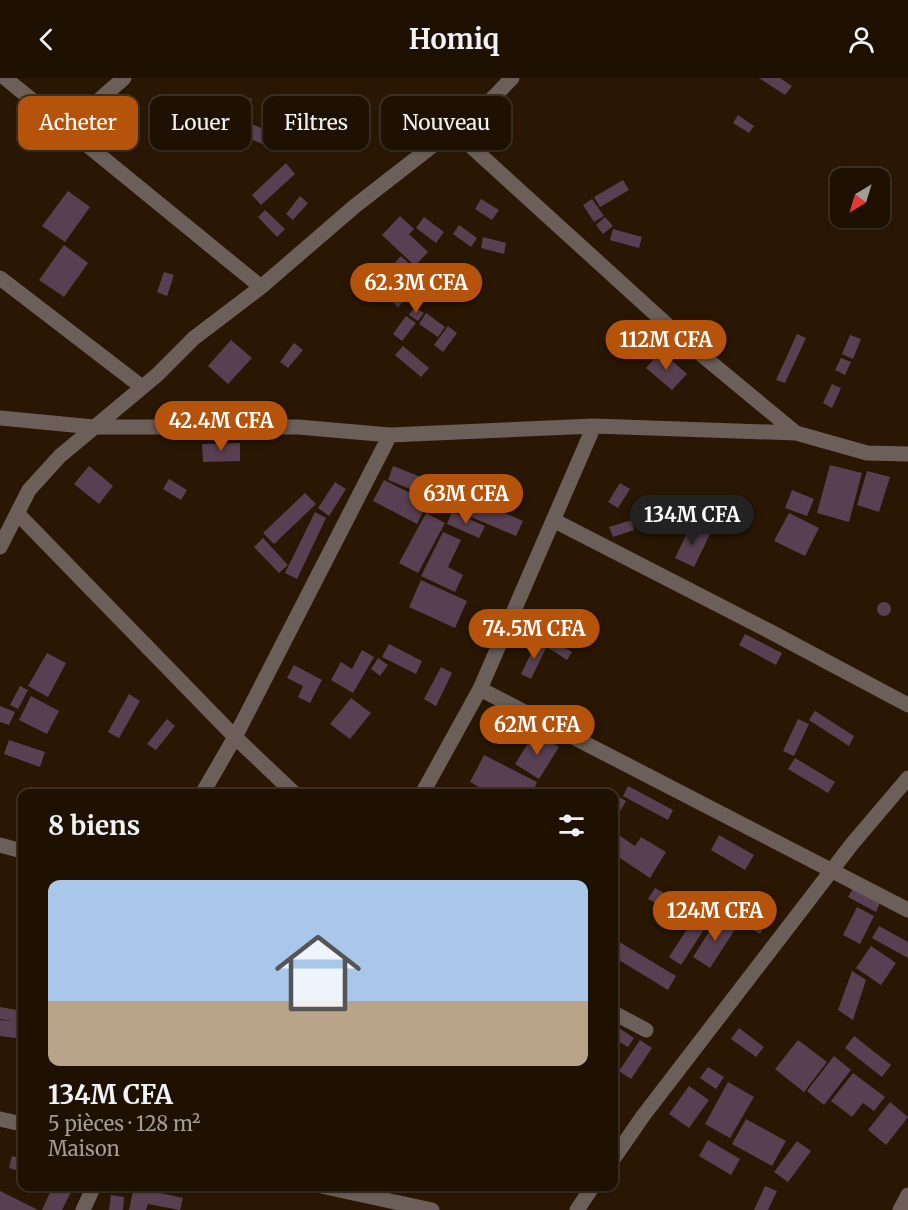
<!DOCTYPE html>
<html lang="fr">
<meta charset="utf-8">
<style>
body{margin:0;font-family:Merriweather,serif;background:#2c1f11;color:#f1f3f6;height:100vh;display:flex;flex-direction:column;font-size:22px;white-space:nowrap}
*{box-sizing:border-box;margin:0}
p{font-size:20px;color:#a19d99}
.icon{flex:none;width:33px;height:33px;fill:none;stroke:currentColor;stroke-width:2;stroke-linecap:round;stroke-linejoin:round}
.map{position:relative;flex:1;overflow:hidden}
.details{position:absolute;left:18px;top:711px;width:600px;height:402px;display:flex;flex-direction:column;background:#1f1102;border-radius:12px;box-shadow:0 2px 4px #0004,0 0 0 2px #3c3124}
.details>*{flex:none}
.hud{position:absolute;left:18px;top:18px;width:600px;height:54px;display:flex;gap:12px}
.needle{width:39px;rotate:218deg}
.fabs{position:absolute;left:830px;top:90px;display:grid;gap:12px}
.fabs a{display:grid;place-items:center;width:60px;height:60px;border-radius:12px;background:#1f1102;box-shadow:0 2px 4px #0004,0 0 0 2px #3c3124;font-size:30px}
.price{position:absolute;translate:-50% -51px;padding:0 14px;border-radius:21px;background:#b45309;color:#fff;font-size:20px;line-height:39px;filter:drop-shadow(0 2px 3px #0008)}
.price::after{content:'';position:absolute;left:50%;top:36px;width:18px;height:14px;margin-left:-9px;background:inherit;clip-path:polygon(0 0,100% 0,50% 100%)}
.price.selected{background:#222;color:#fff}
ul{padding:0;list-style:none}
li{display:grid;align-content:center;gap:12px;height:318px;padding:0 30px}
li+li{border-top:2px solid #3c3124}
li span{display:grid;place-items:center;height:186px;border-radius:12px;color:#555}
li>.icon{margin-inline-start:auto}
span .icon{width:108px;height:108px;fill:#fffc;stroke-width:1}
li b{font-size:26px}
h2{display:flex;justify-content:space-between;align-items:center;height:72px;padding:0 30px;font-size:26px}
.chip{padding:0 21px;border-radius:12px;background:#1f1102;box-shadow:0 2px 4px #0004,0 0 0 2px #3c3124;font-size:21px;line-height:54px}
.chip.selected{background:#b45309;color:#fff}
header{display:flex;justify-content:space-between;align-items:center;height:78px;padding:0 30px;background:#1f1102;font-size:27px;font-weight:700}
.map>svg:first-child{display:block}
</style>
<header><svg class="icon" aria-label="back" viewBox="0 0 24 24"><path d="M15 5l-7 7 7 7"/></svg>Homiq<svg class="icon" aria-label="person" viewBox="0 0 24 24"><circle cx="12" cy="8" r="4"/><path d="M4 21q1-7 8-7t8 7"/></svg></header>
<div class="map">
<svg width="908" height="1132" viewBox="0 0 908 1132">
<rect width="100%" height="100%" fill="#291703"/>
<path fill="#584052" d="M759,0H780L792,8L785,17Z
M241,18L252,21L246,41L236,38Z
M286,18L299,22L289,53L276,49Z
M191,31L224,51L214,68L181,47Z
M738,37L754,48L749,55L733,45Z
M239,41L279,57L273,70L233,54Z
M286,85L295,96L261,127L252,117Z
M623,102L629,112L600,129L594,119Z
M68,113L90,129L65,164L42,148Z
M300,118L308,125L293,142L286,136Z
M481,121L499,132L492,142L475,131Z
M592,121L604,138L594,144L583,127Z
M265,132L285,151L277,159L258,139Z
M400,138L414,151L409,156L428,174L415,188L382,157Z
M424,139L444,154L436,165L416,150Z
M605,139L613,148L603,156L596,147Z
M459,147L477,160L471,169L453,156Z
M613,151L642,159L639,170L610,162Z
M483,159L506,165L504,176L481,170Z
M64,167L88,185L64,219L39,202Z
M401,178L425,201L398,229L375,207Z
M164,194L174,197L167,218L157,214Z
M414,229L424,235L418,243L409,237Z
M426,235L445,249L438,259L419,246Z
M406,238L416,245L402,263L393,256Z
M448,248L457,255L443,274L434,267Z
M797,256L806,260L785,305L776,302Z
M850,257L861,261L853,281L842,276Z
M231,262L252,280L228,306L208,288Z
M294,265L303,272L288,290L280,284Z
M403,268L429,290L421,299L395,277Z
M661,273L687,296L672,312L646,290Z
M841,280L851,284L845,297L835,292Z
M832,306L841,310L832,330L823,325Z
M240,365V383L203,384L202,366Z
M830,387L862,395L849,444L817,435Z
M89,388L113,408L99,426L74,406Z
M393,388L426,401L420,415L388,402Z
M867,393L890,399L879,434L857,427Z
M169,401L187,412L181,422L163,411Z
M384,402L428,424L417,446L373,423Z
M335,404L346,411L329,438L318,430Z
M620,405L630,411L618,430L608,424Z
M792,412L814,421L807,438L785,430Z
M305,415L316,426L274,466L263,455Z
M478,423L523,443L516,458L471,439Z
M315,434L326,440L297,501L285,495Z
M452,434L485,448L479,460L447,446Z
M426,435L445,445L418,495L399,485Z
M789,435L819,450L805,478L774,463Z
M632,442L634,452L613,459L609,449Z
M691,447L710,456L694,489L675,480Z
M443,454L461,462L448,489L463,497L455,514L421,498Z
M263,460L288,487L279,495L254,469Z
M421,502L467,523L455,550L409,529Z
M877 531a7 7 0 1 1 14 0a7 7 0 1 1-14 0Z
M745,556L782,575L776,587L739,567Z
M552,561L572,574L567,582L547,569Z
M537,563L547,568L531,601L521,596Z
M389,566L422,583L416,596L382,579Z
M362,572L374,579L353,615L331,602L341,584L352,591Z
M47,575L66,585L48,619L28,608Z
M378,580L388,587L380,598L371,591Z
M294,587L322,602L310,625L298,619L303,608L287,600Z
M441,589L452,595L436,628L424,621Z
M20,608L28,612L18,631L10,627Z
M129,616L140,623L119,660L108,654Z
M31,618L59,633L47,656L19,642Z
M351,620L371,635L350,661L330,646Z
M0,628L15,634L9,647L0,644Z
M815,633L854,658L849,668L809,642Z
M167,641L175,648L156,672L147,666Z
M798,641L809,646L794,678L783,673Z
M535,654L559,669L539,701L515,686Z
M9,662L45,674L40,689L4,676Z
M484,677L537,704L532,716H492L470,704Z
M795,680L835,704L828,715L788,691Z
M628,708L673,732L668,742L623,718Z
M617,718L626,723L614,744V723Z
M614,754L635,768L641,759L666,774L650,800L614,776Z
M719,757L754,777L745,792L711,772Z
M655,810L689,828L682,839L648,821Z
M853,810L880,825L876,834L848,819Z
M730,812L772,836L760,856L718,831Z
M702,828L714,836L681,887L669,879Z
M857,829L874,838L860,866L843,857Z
M719,838L736,850L710,890L693,879Z
M879,848L908,864V880L872,860Z
M616,862L676,898L668,912L614,879V866Z
M871,868L896,885L881,907L856,890Z
M852,893L866,902L853,942L838,932Z
M0,929L22,933V961L0,958V942L14,943L0,941Z
M619,950L634,960L628,969L614,961Z
M739,950L764,969L756,979L731,961Z
M854,958L891,987L882,999L845,970Z
M640,962L652,970L631,1001L619,993Z
M798,962L827,984L804,1014L775,991Z
M834,978L851,992L824,1027L807,1013Z
M708,989L724,999L716,1011L700,1000Z
M853,995L885,1019L874,1033L863,1025L852,1039L831,1023Z
M728,1004L754,1019L730,1060L705,1046Z
M689,1008L709,1022L689,1050L669,1036Z
M890,1024L908,1039L886,1067L868,1052Z
M746,1041L786,1063L772,1088L732,1066Z
M708,1062L740,1081L731,1097L699,1078Z
M797,1063L811,1073L788,1104L774,1094Z
M12,1078L22,1081V1094L9,1090Z
M53,1108H74L62,1132H42Z
M765,1108L777,1113L768,1132H754Z
M134,1109L183,1120L180,1132L148,1126L146,1132H129Z
M0,1113L38,1132H0Z
M111,1117L124,1119L123,1132H109Z"/>
<g fill="none" stroke-linecap="round" stroke-linejoin="round">
<path stroke="#6c5f59" stroke-width="15" d="M5,0L261,209
M66,51L124,0
M453,52L686,264L796,355
M0,200L142,309
M0,340L94,349H298L390,357L594,348L796,355L867,375L908,376
M17,435L235,659L295,716
M555,443L771,554L908,627
M0,469L29,412L60,378L157,297L194,260L261,209L355,128L490,23L512,0
M480,611L908,832
M202,716L235,659L390,357
M422,716L480,611L594,348
M0,767L22,773
M614,935L646,952
M0,1041L22,1046
M614,1080L643,1038L852,766L908,700
M321,1108L432,1132
M83,1132L94,1108
M577,1132L593,1108
M900,1132L908,1117"/>
</g>
</svg>
<div class="fabs">
<a><svg class="needle" viewBox="-14 -14 28 28"><path d="M0-13l5 13h-10z" fill="#e53935"/><path d="M0 13l5-13h-10z" fill="#a19d99"/></svg></a>
</div>
<b class="price" style="left:416px;top:236px">62.3M CFA</b>
<b class="price" style="left:666px;top:293px">112M CFA</b>
<b class="price" style="left:221px;top:374px">42.4M CFA</b>
<b class="price" style="left:466px;top:447px">63M CFA</b>
<b class="price selected" style="left:692px;top:468px">134M CFA</b>
<b class="price" style="left:534px;top:582px">74.5M CFA</b>
<b class="price" style="left:537px;top:678px">62M CFA</b>
<b class="price" style="left:715px;top:864px">124M CFA</b>
<div class="hud">
<a class="chip selected">Acheter</a>
<a class="chip">Louer</a>
<a class="chip">Filtres</a>
<a class="chip">Nouveau</a>
</div>
<section class="details">
<h2>8 biens<svg class="icon" aria-label="filters" viewBox="0 0 24 24"><path d="M4 7h16M4 17h16"/><circle cx="9" cy="7" r="2"/><circle cx="15" cy="17" r="2"/></svg></h2>
<ul>
<li><span style="background:linear-gradient(#a9c7e8 65%,#b9a48a 0)"><svg class="icon" aria-label="home" viewBox="0 0 24 24"><path d="M3 11l9-7 9 7M6 9v11h12V9"/></svg></span><div><b>134M CFA</b><p>5 pièces · 128 m²</p><p>Maison</p></div></li>
</ul>
</section>
</div>
